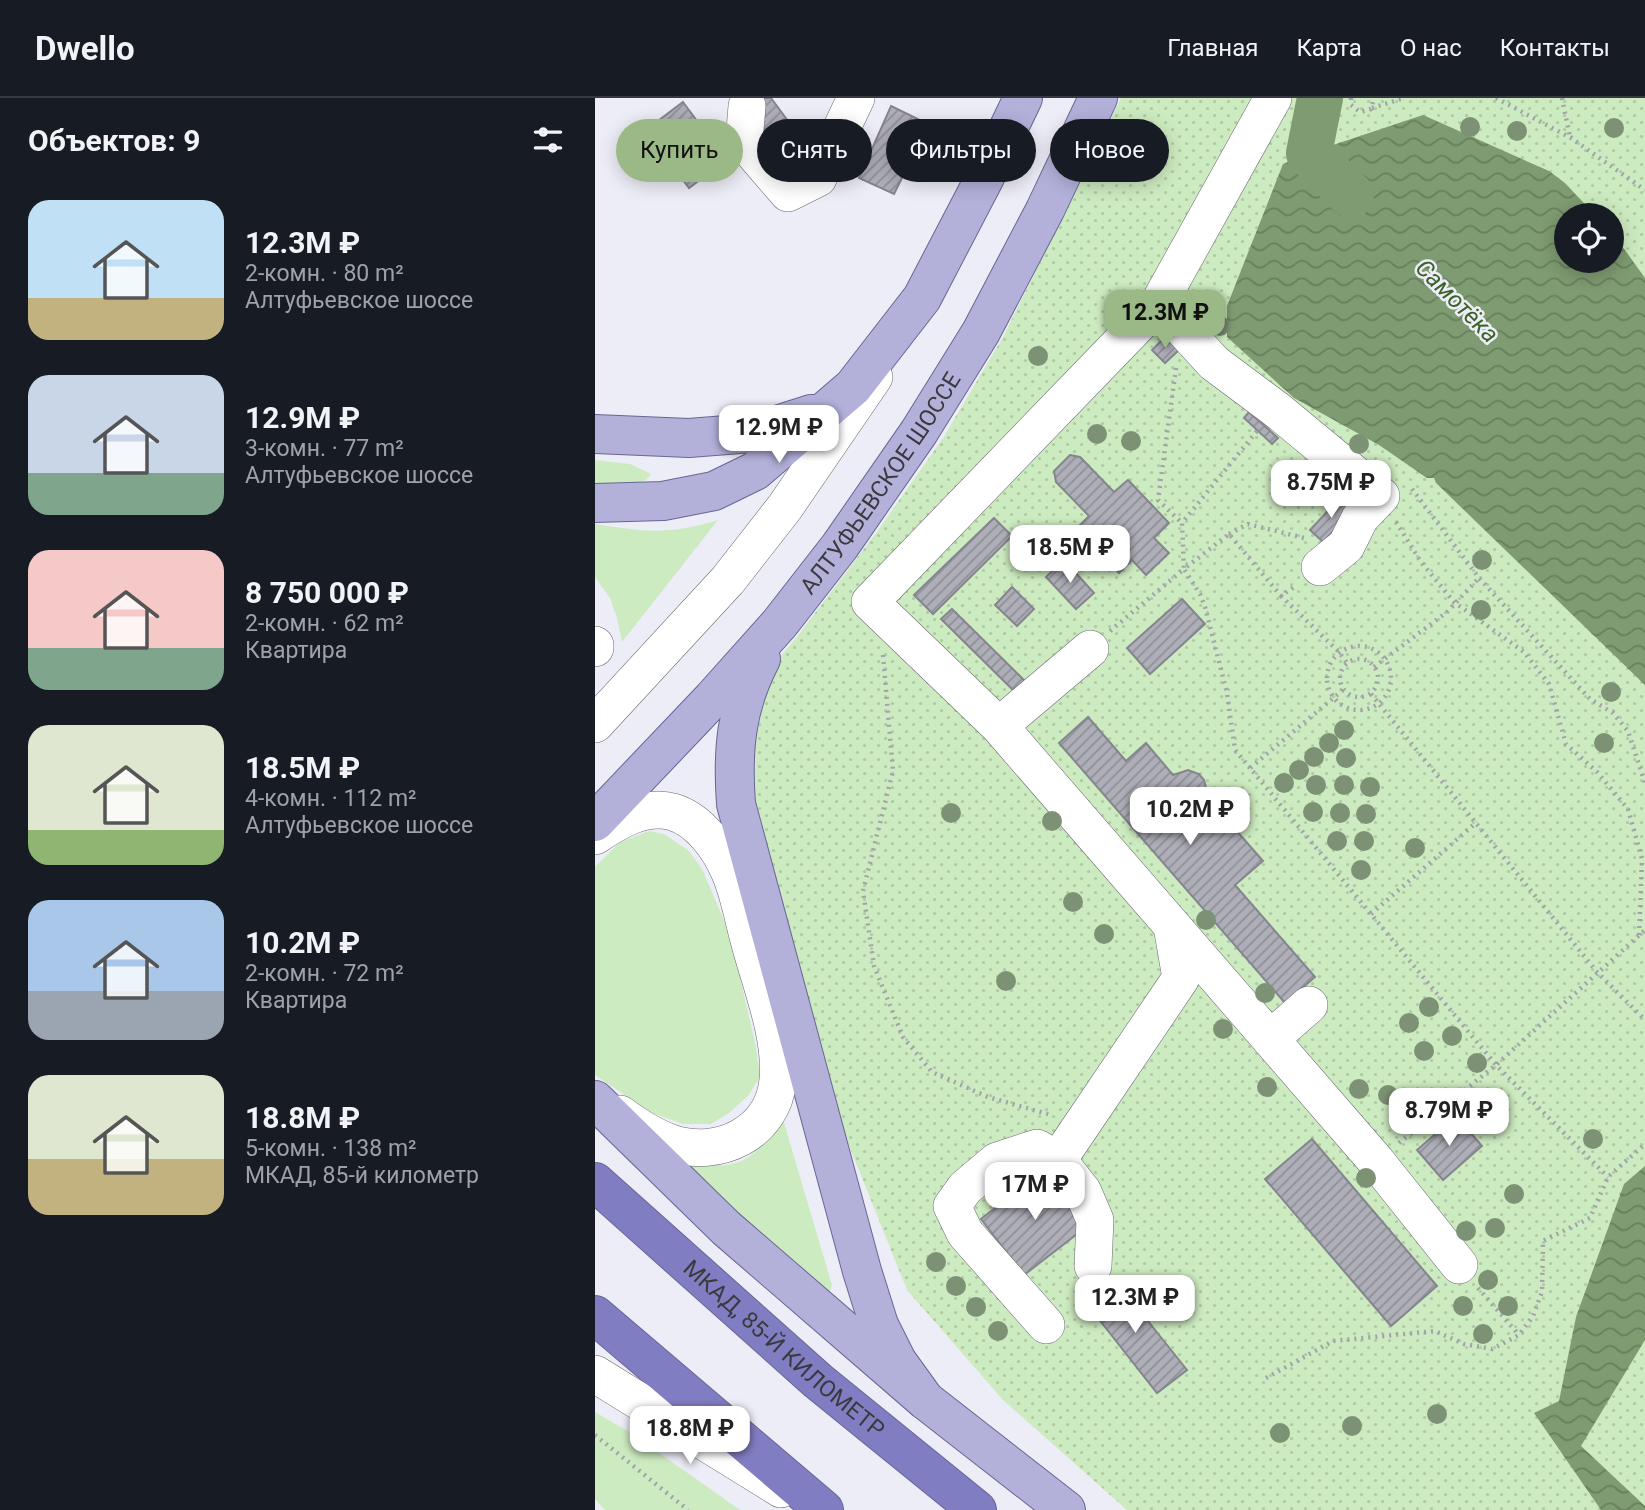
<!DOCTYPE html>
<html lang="ru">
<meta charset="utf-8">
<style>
body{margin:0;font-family:Roboto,sans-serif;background:#242831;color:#f1f3f6;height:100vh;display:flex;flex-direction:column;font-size:26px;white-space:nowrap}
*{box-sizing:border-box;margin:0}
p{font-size:23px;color:#9ea1a6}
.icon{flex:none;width:38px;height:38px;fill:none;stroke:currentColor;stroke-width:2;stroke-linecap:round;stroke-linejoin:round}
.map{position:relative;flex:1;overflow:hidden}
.side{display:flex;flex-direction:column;background:#171b24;width:595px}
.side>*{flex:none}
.guide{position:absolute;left:21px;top:21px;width:665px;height:63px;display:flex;gap:14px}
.fabs{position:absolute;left:959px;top:105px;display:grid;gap:14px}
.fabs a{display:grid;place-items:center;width:70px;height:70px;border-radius:50%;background:#171b24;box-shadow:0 4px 18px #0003;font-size:35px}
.price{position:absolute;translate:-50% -60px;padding:0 16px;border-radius:14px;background:#fff;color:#222;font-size:23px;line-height:46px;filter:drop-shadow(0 2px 4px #0008)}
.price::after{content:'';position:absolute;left:50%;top:42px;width:21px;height:16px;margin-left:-10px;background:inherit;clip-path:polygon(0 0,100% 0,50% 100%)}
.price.selected{background:#9bb887;color:#111}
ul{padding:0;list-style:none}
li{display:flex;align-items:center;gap:21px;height:175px;padding:0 28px}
li span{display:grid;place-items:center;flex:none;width:196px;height:140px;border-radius:21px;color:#555}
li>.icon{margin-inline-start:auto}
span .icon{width:84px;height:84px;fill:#fffc;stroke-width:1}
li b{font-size:30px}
h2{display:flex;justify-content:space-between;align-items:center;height:84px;padding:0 28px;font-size:30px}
.chip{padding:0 24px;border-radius:32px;background:#171b24;box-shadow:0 4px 18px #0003;font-size:24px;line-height:63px}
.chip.selected{background:#9bb887;color:#111}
header{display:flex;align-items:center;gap:42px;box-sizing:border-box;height:98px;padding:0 35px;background:#171b24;border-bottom:2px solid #363941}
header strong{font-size:33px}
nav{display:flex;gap:38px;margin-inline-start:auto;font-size:24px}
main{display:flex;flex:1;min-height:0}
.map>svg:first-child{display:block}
</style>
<header>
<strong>Dwello</strong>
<nav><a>Главная</a><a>Карта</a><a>О нас</a><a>Контакты</a></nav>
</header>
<main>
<section class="side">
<h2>Объектов: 9<svg class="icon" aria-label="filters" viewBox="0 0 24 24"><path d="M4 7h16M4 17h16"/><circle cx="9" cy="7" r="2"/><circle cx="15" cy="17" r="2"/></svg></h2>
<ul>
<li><span style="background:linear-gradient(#bfe0f5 70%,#c2b280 0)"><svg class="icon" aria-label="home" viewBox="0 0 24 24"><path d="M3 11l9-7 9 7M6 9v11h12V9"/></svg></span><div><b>12.3M ₽</b><p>2-комн. · 80 m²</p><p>Алтуфьевское шоссе</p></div></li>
<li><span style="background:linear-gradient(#c9d6e8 70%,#7fa58c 0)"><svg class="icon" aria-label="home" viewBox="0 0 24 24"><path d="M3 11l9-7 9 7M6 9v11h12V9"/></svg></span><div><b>12.9M ₽</b><p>3-комн. · 77 m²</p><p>Алтуфьевское шоссе</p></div></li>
<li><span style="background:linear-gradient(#f6c9c9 70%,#7fa58c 0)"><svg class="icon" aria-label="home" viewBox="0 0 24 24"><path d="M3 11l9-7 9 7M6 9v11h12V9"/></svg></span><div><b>8 750 000 ₽</b><p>2-комн. · 62 m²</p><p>Квартира</p></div></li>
<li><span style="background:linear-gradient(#dfe7d0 75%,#8fb573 0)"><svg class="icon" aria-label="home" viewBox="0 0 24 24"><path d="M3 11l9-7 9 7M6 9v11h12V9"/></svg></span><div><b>18.5M ₽</b><p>4-комн. · 112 m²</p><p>Алтуфьевское шоссе</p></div></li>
<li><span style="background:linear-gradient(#a9c7e8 65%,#9aa5b1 0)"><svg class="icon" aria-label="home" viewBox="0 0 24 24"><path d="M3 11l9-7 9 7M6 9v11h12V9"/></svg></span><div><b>10.2M ₽</b><p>2-комн. · 72 m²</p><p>Квартира</p></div></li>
<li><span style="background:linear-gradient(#dfe7d0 60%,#c2b280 0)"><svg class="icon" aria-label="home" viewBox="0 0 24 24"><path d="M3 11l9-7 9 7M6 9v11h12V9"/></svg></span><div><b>18.8M ₽</b><p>5-комн. · 138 m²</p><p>МКАД, 85-й километр</p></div></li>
</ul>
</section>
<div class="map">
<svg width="1050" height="1412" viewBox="0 0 1050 1412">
<defs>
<pattern id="park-dots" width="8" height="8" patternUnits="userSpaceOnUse" patternTransform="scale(1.75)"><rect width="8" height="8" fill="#cdebc0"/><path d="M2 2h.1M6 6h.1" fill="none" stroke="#b1caa6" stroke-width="1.8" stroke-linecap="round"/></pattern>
<pattern id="water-waves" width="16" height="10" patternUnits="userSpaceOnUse" patternTransform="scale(1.75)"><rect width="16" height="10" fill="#7e9b71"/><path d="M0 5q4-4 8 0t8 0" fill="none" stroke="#687f5e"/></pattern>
<pattern id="building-hatch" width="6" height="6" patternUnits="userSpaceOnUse" patternTransform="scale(1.75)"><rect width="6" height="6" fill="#aeaeb8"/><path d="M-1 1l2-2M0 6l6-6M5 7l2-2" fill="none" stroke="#8f8f97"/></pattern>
</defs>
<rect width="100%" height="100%" fill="#ededf7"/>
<path fill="#cdebc0" d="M0,362L35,366L56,376C43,395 20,387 0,385Z
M123,422L27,544L22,520L15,500L0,479V426C52,434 72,437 123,422Z
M54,733L69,736L94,753L107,771L135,836L161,949L165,979L153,998L134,1015L116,1026H88L55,1014L0,977V769L25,744Z
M187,1018L237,1187L235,1194L225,1193L79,1062C137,1074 157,1070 187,1018Z
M0,1314L36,1335L145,1412H10L0,1401Z"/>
<path fill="url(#park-dots)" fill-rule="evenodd" d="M526,0H1050V1412H532L408,1302L312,1192L216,953L153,688L165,582L201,540L281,435L348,340L408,239ZM971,117H1017V163H971Z"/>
<path fill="url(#water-waves)" d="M828,17L954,73L970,85L1000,117H971V163H1017V134L1050,180V587L841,385L839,380H832L784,347L699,300L632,239V208L688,66L714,55Z
M1050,1068V1242L986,1348L1050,1408V1412H1006L939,1315L964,1303L981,1219L1029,1086Z"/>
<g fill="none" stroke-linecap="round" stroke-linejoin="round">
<path stroke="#7e9b71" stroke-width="46" d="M725,0L714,55L756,97"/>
</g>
<path fill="url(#building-hatch)" stroke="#85858e" stroke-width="2" d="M146,0H176L204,38L185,53Z
M88,4L131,62L94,90L51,32Z
M296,8L331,25L329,32L335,37L336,44L332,54L319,56L299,96L264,80Z
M570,239L584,252L570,265L557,252Z
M654,314L683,340L677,346L649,320Z
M475,357L485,359L519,394L533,382L574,425L559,440L574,455L551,477L537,462L524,475L482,430L494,418L461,384L459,373Z
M745,400L758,412L728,444L715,432Z
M399,420L417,438L338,516L319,497Z
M469,462L499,495L481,511L451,479Z
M417,489L439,511L422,528L400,507Z
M587,501L610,526L555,576L532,550Z
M357,511L431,584L421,595L346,521Z
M493,619L531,663L551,645L578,677L593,672L604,676L609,682L612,694L605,708L618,723L626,715L668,763L640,787L720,879L690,905L464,645Z
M861,1018L887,1048L848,1082L822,1052Z
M717,1041L842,1188L796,1228L670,1081Z
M451,1070L495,1126L429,1177L386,1121Z
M517,1178L592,1272L562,1295L488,1201Z"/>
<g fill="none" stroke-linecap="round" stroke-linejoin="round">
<g stroke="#686870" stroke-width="38">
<path id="minor" d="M678,0L564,205L275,504L404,628L781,1063L864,1167
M152,8L149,44L193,95L223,80L261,0
M564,205L619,265L682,312L786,398L765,420L751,448L725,469
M0,547V550
M0,626L133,482L190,409L279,279
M404,628L495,551
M0,738C22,723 50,706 78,714C105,722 125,751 135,775C144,796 148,820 154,842C165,885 187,937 183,982C178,1035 124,1061 76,1045C59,1039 40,1027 25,1016
M675,941L714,907
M463,1062L586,880L577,828
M451,1227L370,1135L357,1108L370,1090L402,1063L442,1050L463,1062L488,1094L500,1122L498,1168
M0,1276L186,1391"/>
</g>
<g stroke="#686694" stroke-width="40">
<g id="major">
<path d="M0,336L94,340L157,335L216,316"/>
<path d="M0,405L68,403L119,393L160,373L258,289L327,200L389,81L428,0"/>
<path d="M166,561C141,609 137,652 141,706L267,1173L284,1227L302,1263L330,1302"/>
<path id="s1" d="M0,724L118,600L185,525L245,448L324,334L386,234L450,112L503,0"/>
<path d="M0,1002L131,1130L330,1302L471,1412"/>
</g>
</g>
<g stroke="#686694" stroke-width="40">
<g id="highway">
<path id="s2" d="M0,1084L223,1283L382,1412"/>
<path d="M0,1217L229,1412"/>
</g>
</g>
<path stroke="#a2a2a9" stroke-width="4.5" stroke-dasharray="2 5" stroke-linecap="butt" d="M756,0V7L765,14L776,11L779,0
M901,0L976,40L1050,92
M967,0L975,39
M777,10L809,0
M581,270L563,402L587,425
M817,391L884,480L995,601L1018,615L1033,633L1050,685
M801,424L826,464L859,504L929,554L954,586L971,646L1002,674L1033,711L1047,761L1044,838
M634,436L653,426L713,441
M686,498L744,554L752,565
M515,533L589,471L587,425L662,333
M732 580a32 32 0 1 1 64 0a32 32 0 1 1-64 0Z
M288,557L298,673L268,793L279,868L308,939L337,974L393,999L456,1017
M745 580a19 19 0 1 1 38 0a19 19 0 1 1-38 0Z
M779,569L852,514L884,480
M748,592L655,670L901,967L1013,1079
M776,596L1002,874L1050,922
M655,670L640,652L632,595L610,509L605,496L589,471L634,436L686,498L702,487
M776,816L882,724
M804,1045L901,967L1050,832
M883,1190L924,1237
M671,1280L738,1243L840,1233L869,1246L897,1251L924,1237L938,1218L947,1194L948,1143L995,1120L1013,1079L1050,1046
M0,1337L93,1412"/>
<use href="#minor" stroke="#fff" stroke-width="37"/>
<use href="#major" stroke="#b3b1da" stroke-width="38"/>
<use href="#highway" stroke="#817dc2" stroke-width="38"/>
</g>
<g fill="#7d9275">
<circle cx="875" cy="29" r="10"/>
<circle cx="1019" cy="30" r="10"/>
<circle cx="922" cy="33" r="10"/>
<circle cx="625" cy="228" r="10"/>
<circle cx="443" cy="258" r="10"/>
<circle cx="502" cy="336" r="10"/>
<circle cx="536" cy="343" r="10"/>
<circle cx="764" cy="346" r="10"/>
<circle cx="887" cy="462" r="10"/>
<circle cx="886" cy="512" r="10"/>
<circle cx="1016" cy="594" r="10"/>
<circle cx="749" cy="632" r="10"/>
<circle cx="734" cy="645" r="10"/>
<circle cx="1009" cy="645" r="10"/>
<circle cx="719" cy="659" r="10"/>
<circle cx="751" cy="660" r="10"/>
<circle cx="704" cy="672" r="10"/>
<circle cx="689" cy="685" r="10"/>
<circle cx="721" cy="687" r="10"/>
<circle cx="749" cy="687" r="10"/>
<circle cx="775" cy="689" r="10"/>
<circle cx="718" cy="714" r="10"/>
<circle cx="356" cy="715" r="10"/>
<circle cx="745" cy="715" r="10"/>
<circle cx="771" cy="716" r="10"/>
<circle cx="457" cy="723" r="10"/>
<circle cx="742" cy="743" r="10"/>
<circle cx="769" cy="743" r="10"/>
<circle cx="820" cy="750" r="10"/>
<circle cx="766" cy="772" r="10"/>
<circle cx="478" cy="804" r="10"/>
<circle cx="611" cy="822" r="10"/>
<circle cx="509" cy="836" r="10"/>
<circle cx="411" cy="883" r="10"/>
<circle cx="670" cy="895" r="10"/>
<circle cx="834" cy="909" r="10"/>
<circle cx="814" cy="925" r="10"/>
<circle cx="628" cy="931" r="10"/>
<circle cx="857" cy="938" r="10"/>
<circle cx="829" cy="953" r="10"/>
<circle cx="882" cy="965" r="10"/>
<circle cx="672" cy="989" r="10"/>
<circle cx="764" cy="991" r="10"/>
<circle cx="793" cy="997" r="10"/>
<circle cx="998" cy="1041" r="10"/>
<circle cx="771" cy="1080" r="10"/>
<circle cx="919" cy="1096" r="10"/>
<circle cx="900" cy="1130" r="10"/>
<circle cx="871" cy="1133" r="10"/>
<circle cx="341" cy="1164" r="10"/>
<circle cx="893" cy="1182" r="10"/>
<circle cx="361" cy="1188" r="10"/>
<circle cx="868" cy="1208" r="10"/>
<circle cx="913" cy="1208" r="10"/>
<circle cx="381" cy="1209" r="10"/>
<circle cx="403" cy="1233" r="10"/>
<circle cx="888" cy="1236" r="10"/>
<circle cx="842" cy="1316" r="10"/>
<circle cx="757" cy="1328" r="10"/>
<circle cx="685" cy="1335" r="10"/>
</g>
<g text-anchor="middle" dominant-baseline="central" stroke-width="5" stroke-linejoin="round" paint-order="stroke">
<g font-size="23" fill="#3a3a3e" stroke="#ededf7">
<text stroke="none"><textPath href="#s1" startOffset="444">АЛТУФЬЕВСКОЕ ШОССЕ</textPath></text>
<text stroke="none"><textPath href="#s2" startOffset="252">МКАД, 85-Й КИЛОМЕТР</textPath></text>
</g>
<g font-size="24" font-style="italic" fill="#3a6227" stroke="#ededf7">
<text transform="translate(862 203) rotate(45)">Самотёка</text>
</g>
</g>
</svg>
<div class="fabs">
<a><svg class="icon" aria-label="locate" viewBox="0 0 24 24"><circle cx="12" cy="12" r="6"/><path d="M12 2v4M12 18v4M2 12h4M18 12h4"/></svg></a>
</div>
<b class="price selected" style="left:570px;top:252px">12.3M ₽</b>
<b class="price" style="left:184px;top:367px">12.9M ₽</b>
<b class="price" style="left:736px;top:422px">8.75M ₽</b>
<b class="price" style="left:475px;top:487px">18.5M ₽</b>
<b class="price" style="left:595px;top:749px">10.2M ₽</b>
<b class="price" style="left:854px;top:1050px">8.79M ₽</b>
<b class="price" style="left:440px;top:1124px">17M ₽</b>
<b class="price" style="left:540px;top:1237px">12.3M ₽</b>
<b class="price" style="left:95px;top:1368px">18.8M ₽</b>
<div class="guide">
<a class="chip selected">Купить</a>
<a class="chip">Снять</a>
<a class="chip">Фильтры</a>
<a class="chip">Новое</a>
</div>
</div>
</main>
